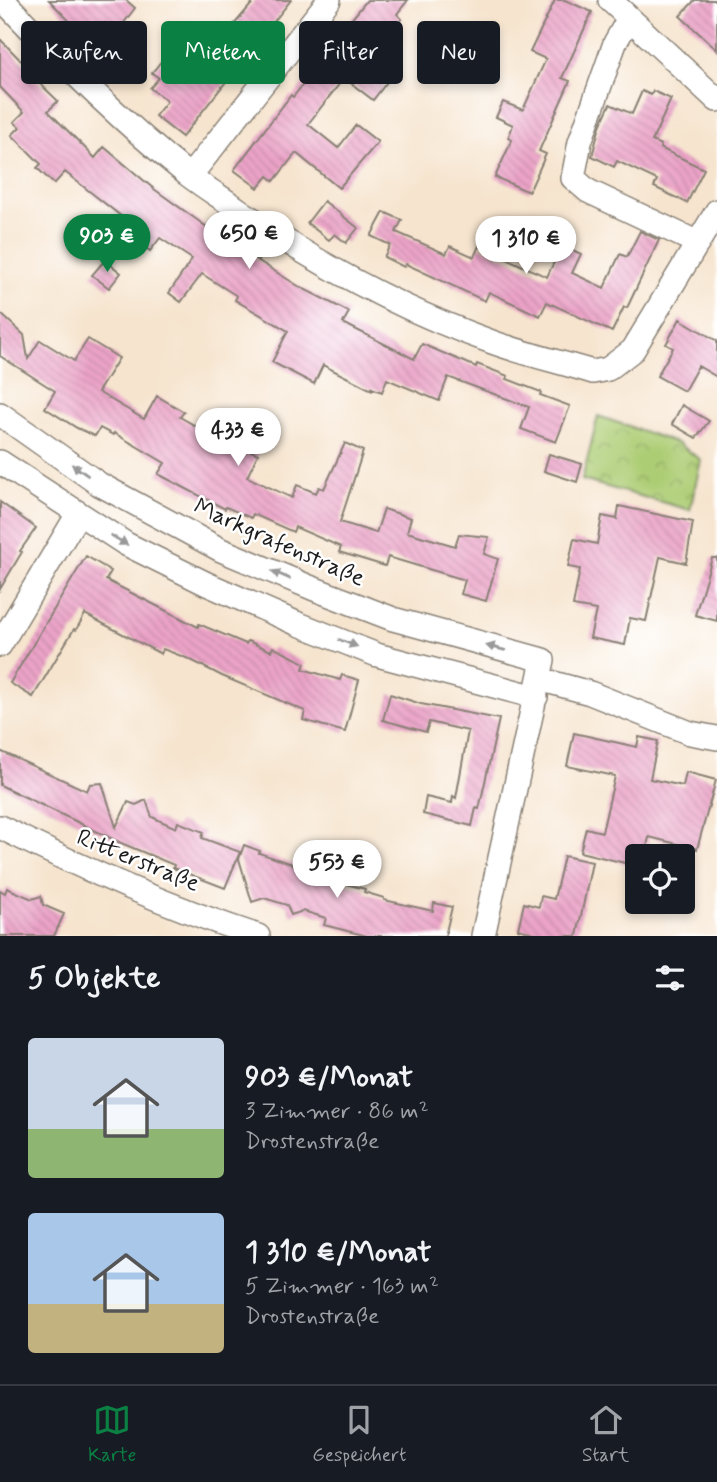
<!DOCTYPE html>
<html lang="de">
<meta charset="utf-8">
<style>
body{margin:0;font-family:Mynerve,sans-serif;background:#20242c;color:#f1f3f6;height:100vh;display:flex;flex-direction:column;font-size:26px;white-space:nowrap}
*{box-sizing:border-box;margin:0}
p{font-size:23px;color:#9ea1a6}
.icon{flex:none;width:38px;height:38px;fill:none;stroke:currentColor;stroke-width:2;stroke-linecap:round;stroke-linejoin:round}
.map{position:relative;height:936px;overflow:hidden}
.side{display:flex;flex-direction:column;background:#171b24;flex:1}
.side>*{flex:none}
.hud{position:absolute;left:21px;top:21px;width:676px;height:63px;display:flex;gap:14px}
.tools{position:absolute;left:625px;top:844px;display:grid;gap:14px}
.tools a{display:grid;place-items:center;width:70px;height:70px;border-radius:7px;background:#171b24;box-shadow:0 4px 10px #0003;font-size:35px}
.price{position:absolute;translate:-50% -60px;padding:0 16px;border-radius:24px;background:#fff;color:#222;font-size:23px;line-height:46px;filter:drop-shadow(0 2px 4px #0008)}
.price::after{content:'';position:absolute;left:50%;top:42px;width:21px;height:16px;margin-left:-10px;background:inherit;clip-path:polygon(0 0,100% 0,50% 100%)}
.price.on{background:#0b8043;color:#fff}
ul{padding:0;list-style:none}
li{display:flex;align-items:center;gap:21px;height:175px;padding:0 28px}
li span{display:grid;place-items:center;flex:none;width:196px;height:140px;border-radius:7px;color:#555}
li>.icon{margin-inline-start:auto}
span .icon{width:84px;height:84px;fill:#fffc;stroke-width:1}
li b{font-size:30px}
h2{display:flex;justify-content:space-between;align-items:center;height:84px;padding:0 28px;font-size:30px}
.tag{padding:0 24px;border-radius:7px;background:#171b24;box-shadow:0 4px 10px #0003;font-size:24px;line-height:63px}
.tag.on{background:#0b8043;color:#fff}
.tabs{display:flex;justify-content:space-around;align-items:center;height:98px;border-top:2px solid #363941;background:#171b24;font-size:19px;color:#9ea1a6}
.tabs a{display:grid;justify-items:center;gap:4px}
.tabs .on{color:#0b8043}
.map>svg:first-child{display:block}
</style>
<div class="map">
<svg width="717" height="936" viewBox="0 0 717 936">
<defs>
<pattern id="park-crowns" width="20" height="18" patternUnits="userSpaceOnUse" patternTransform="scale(1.75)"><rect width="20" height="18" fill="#adcd75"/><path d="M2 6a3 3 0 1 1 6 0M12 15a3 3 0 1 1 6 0" fill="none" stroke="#94af65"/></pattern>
<pattern id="building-back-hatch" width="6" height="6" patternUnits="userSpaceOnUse" patternTransform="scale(1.75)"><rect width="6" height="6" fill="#eba3c7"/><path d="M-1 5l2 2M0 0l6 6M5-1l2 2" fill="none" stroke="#c98caa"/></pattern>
</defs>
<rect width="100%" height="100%" fill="#fff"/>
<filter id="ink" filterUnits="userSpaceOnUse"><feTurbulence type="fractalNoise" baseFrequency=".0143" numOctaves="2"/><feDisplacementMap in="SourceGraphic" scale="14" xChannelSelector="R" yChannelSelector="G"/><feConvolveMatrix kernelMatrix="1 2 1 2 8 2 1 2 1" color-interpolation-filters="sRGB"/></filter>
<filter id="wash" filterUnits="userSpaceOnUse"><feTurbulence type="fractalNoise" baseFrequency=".00686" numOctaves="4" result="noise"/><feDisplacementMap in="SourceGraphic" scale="28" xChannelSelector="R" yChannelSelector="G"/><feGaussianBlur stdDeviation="1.57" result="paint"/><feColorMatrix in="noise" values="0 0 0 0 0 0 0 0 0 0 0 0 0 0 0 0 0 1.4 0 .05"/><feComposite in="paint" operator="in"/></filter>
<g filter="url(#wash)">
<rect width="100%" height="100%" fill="#f6e4ce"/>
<path fill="url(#park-crowns)" stroke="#647448" stroke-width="2" d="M598,416L677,443L701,460L690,510L582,480Z"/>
<g id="blocks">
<path fill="url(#building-back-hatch)" d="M49,0H126L135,8L117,32L105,23L89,41Z
M255,0H291L182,137L155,116L167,101L150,88L159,78L152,73L183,33L209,54Z
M367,0H408L397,14L402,19L383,42L391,48L372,71L387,82L373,100L344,78L308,124L338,148L356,125L378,142L339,188L296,153L274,181L268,176L258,188L234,170L291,95L293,97L336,43L334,41Z
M555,0H565L592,12L562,78L570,81L539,151L546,154L529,192L495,177L512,140L508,138L513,125L496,117L503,102L523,110L546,59L530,52Z
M695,0H717V50L680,16Z
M0,39L31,71L29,73L58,101L48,111L95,158L104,147L154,189L225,240L300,287L349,312L343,323L414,359L422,344L476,367L477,364L508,376L507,379L541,392L540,395L570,406L556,442L521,429L529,407L448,377L439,401L387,379L382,392L372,388V390L323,365L314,384L272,362L288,331L235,300L237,296L202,274L181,302L169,293L192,259L160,238L150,251L116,225L122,217L65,172L54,184L37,168L41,164L12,135L20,127L14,122L24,112L0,87Z
M642,91L651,95L653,91L671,99L652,141L661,145L660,148L704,169L687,203L654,187L657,180L617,161L614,167L592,156L600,126L610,104L632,114Z
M324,201L358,228L346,243L335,234L329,240L307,223Z
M384,212L402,220L396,232L446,254L450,246L474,257L479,246L547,277L562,245L581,254L572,273L604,288L620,254L627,257L640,231L659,240L627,308L624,307L612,332L547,302L540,316L489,292L485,301L406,264L404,267L384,257L390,245L371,236Z
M105,260L121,273L109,288L92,275Z
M0,313L24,335L28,359L40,340L74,361L88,339L119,358L98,392L144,419L157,396L184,412L180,417L231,446L238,448L239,446L258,454L247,477L292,498L297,485L316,493L319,487L324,489L345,443L363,451L340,522L376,533L384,509L411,518L407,532L455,546L459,534L489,537L484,554L498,559L486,601L461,594L465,580L388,557L385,566L339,552L341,547L295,527L293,532L253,514L251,518L226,507L225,509L158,474L165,463L114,433L113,435L100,428L95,436L77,428L45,408L55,391L0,356Z
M680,319L717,341V377L698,366L684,391L657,376L673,348L666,344Z
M682,405L709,421L696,438L672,424Z
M549,454L582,464L577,482L544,471Z
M0,502L36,528L20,551L22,552L0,589Z
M619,506L693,522L686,563L660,557L646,621L630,618L625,645L590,638L596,610L573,606L580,569L568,567L574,539L597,544L602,516L617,519Z
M86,556L111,571L106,580L198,627L199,624L246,644L248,641L271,651L273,647L305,663L303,669L340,680L342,675L359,680L345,732L303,720L305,711L222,676L189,659L163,649L161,654L85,614L76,630L74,629L33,697L10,683Z
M712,558H717V621L695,615Z
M390,694L421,704L499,719L479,809L476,808L472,826L423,814L426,797L452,803L453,796L456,798L468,731L429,722L426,732L383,720Z
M574,733L637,747L639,737L658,741L650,779L683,786L686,772L716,780L697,849L649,837L645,856H637V866L580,852L586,828L602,832L615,776L567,766Z
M0,751L87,791L90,784L102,783L116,827L128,802L136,805L146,800L152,817L176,828L178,822L204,832L202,838L240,852L225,888L173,868L174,865L121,843L0,785Z
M244,845L260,851L259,853L316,872L315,876L365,889L364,892L384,898V900L433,911L434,903L452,907L445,936H367L324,925L326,918L303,911L291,915L287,905L264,898L252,902L239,859Z
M564,856L592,862L577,936H536L537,934L518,929L524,903L539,907L541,896L554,899Z
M7,888L32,899L41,896L43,905L64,914L54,936H0V890L5,893Z"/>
</g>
</g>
<g filter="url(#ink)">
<use href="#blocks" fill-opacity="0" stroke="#898075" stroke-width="2"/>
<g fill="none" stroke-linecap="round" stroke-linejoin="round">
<g stroke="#898075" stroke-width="26">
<path id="minor" d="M3,0C61,62 121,121 187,174C204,187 222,198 239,210C317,264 402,310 492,342C525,354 560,362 593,372L608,369L633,350L717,211
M610,0L717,100
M629,18L615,43L580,142L573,178L588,191L698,243
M190,176L329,0
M0,414L99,484L221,550L312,588L393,619L543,660L483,936
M0,462L126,544L207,584L296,623L377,655L536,697
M0,645L78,514
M539,679L590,693L690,733L717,738
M0,827C83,869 169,907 258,936"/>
</g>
<use href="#minor" stroke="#fff" stroke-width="23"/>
</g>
<defs><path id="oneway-solid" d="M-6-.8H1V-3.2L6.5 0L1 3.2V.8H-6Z" transform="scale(1.75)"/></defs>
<g fill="#999">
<use href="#oneway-solid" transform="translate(80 470) rotate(-145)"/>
<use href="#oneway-solid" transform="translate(119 540) rotate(31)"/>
<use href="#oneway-solid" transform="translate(281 575) rotate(-157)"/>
<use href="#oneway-solid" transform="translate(348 643) rotate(21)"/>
<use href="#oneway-solid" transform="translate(496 648) rotate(-166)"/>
</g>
</g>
<g text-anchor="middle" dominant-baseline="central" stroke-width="5" stroke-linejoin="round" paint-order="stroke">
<g font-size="24" fill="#1c1c1c" stroke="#fff">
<text transform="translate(279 543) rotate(24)">Markgrafenstraße</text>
<text transform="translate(138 861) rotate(22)">Ritterstraße</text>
</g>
</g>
</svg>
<div class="tools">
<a><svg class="icon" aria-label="locate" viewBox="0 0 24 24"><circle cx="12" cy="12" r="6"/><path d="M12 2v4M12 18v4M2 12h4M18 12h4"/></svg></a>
</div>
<b class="price" style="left:249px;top:271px">650 €</b>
<b class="price on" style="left:107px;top:274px">903 €</b>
<b class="price" style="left:526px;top:276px">1 310 €</b>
<b class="price" style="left:238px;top:468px">433 €</b>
<b class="price" style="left:337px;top:900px">553 €</b>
<div class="hud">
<a class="tag">Kaufen</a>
<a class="tag on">Mieten</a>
<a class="tag">Filter</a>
<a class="tag">Neu</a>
</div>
</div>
<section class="side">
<h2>5 Objekte<svg class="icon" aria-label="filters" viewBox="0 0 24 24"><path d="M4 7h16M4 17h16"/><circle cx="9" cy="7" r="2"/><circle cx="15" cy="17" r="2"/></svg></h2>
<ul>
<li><span style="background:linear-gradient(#c9d6e8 65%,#8fb573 0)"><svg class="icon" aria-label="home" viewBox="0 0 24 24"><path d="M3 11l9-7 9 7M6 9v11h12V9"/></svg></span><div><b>903 €/Monat</b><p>3 Zimmer · 86 m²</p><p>Drostenstraße</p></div></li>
<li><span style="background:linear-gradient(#a9c7e8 65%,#c2b280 0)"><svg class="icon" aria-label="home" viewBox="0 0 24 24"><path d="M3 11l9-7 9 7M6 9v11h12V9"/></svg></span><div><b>1 310 €/Monat</b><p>5 Zimmer · 163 m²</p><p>Drostenstraße</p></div></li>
</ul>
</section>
<nav class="tabs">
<a class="on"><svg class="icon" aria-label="map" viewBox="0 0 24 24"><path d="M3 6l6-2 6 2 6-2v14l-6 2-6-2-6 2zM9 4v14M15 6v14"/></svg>Karte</a>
<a><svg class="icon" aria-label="saved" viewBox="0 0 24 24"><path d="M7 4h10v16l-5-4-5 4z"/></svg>Gespeichert</a>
<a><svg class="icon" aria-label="home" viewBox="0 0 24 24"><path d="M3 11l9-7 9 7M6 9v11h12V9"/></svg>Start</a>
</nav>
